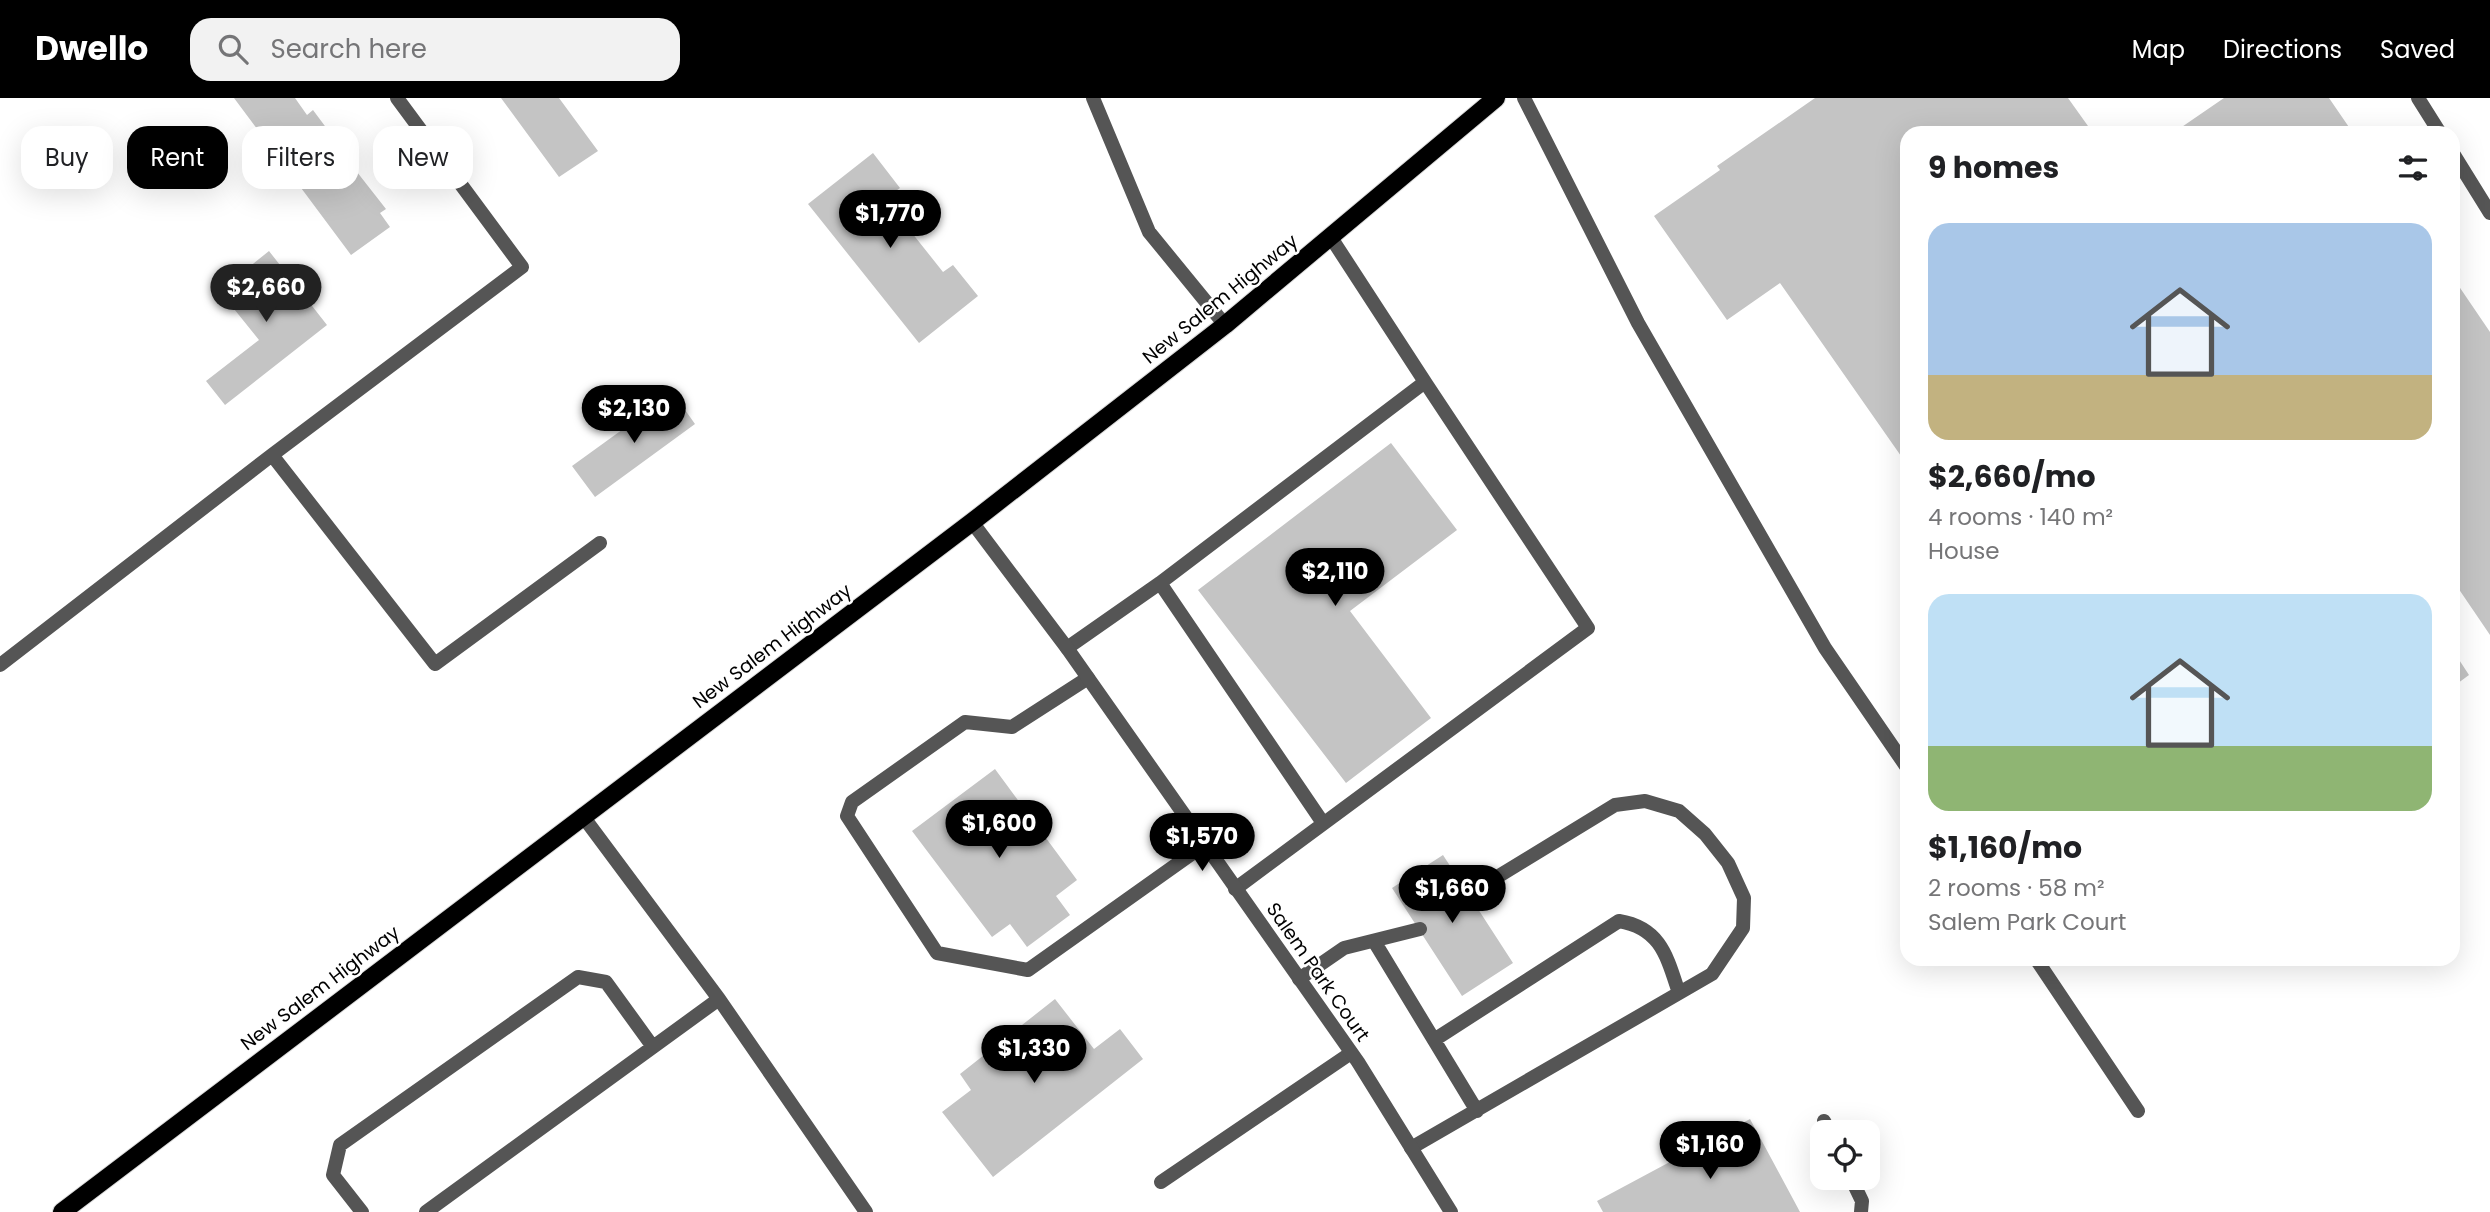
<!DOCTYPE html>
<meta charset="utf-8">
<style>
body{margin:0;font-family:Poppins,sans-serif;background:#f2f2f2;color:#202124;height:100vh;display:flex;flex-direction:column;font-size:26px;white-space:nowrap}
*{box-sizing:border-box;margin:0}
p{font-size:23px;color:#757577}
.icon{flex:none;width:38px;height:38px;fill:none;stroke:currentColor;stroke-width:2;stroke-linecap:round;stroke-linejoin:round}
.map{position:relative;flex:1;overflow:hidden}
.details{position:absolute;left:1900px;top:28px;width:560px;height:840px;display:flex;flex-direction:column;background:#fff;border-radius:21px;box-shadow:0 7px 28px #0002}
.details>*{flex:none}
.top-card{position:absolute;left:21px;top:28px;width:665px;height:63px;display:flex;gap:14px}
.buttons{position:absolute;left:1810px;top:1022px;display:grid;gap:14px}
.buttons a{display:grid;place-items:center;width:70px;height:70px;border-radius:14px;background:#fff;box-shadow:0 7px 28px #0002;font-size:35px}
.price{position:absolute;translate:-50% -60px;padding:0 16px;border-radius:24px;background:#000;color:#fff;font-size:23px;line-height:46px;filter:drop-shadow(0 2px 4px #0008)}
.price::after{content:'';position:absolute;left:50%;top:42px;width:21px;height:16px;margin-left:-10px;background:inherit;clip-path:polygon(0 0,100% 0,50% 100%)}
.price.selected{background:#222;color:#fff}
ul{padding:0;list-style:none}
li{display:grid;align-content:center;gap:14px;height:371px;padding:0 28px}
li span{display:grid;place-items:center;height:217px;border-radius:21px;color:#555}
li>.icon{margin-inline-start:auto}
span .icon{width:126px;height:126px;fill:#fffc;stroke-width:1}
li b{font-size:30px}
h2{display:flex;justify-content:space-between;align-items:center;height:84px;padding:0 28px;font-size:30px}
.pill{padding:0 24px;border-radius:21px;background:#fff;box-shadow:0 7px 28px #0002;font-size:24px;line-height:63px}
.pill.selected{background:#000;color:#fff}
header{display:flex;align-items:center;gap:42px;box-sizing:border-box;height:98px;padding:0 35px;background:#000;color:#fff}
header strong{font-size:33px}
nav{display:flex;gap:38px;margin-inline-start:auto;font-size:24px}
.search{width:490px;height:63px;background:#f2f2f2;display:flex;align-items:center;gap:18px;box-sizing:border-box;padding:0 24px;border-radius:21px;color:#757577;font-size:26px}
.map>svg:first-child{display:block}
</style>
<header>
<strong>Dwello</strong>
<div class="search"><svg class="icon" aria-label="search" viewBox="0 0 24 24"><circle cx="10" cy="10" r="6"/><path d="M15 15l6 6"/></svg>Search here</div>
<nav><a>Map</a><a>Directions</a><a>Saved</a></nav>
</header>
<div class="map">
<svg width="2490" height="1114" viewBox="0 0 2490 1114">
<rect width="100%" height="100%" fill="#fff"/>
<path fill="#c4c4c4" d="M234,0H295L307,17L313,12L342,51L335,56L351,77L357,74L386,111L380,115L390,129L351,157Z
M501,0H559L598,53L559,79Z
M1815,0H2068L2093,35H1908V368L1780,185L1727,222L1654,118L1720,72L1717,68Z
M2224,0H2329L2353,35H2173Z
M873,55L900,90L885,101L943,174L953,167L978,198L919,245L808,106Z
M269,153L327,227L225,307L206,283L259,242L226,201L230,197L224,189Z
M2454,181L2490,234V537L2454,484Z
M673,295L695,326L595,399L572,368Z
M1391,345L1457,432L1350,513L1431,620L1346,685L1198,492Z
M2454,554L2469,577L2454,588Z
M995,671L1077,782L1056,798L1070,817L1027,849L1010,826L992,839L912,733Z
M1443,757L1513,865L1462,898L1392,790Z
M1055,901L1094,951L1120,931L1143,961L993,1079L942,1014L971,992L960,976Z
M1750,1021L1800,1114H1603L1597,1103Z"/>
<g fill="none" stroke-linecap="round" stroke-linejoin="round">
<g stroke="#dbdbdb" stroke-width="20">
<path id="primary" d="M62,1114L972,424L1225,227L1496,0"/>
</g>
<path stroke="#555" stroke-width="14" d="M1093,0L1149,134L1225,227
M1524,0L1638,225L1825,550L1908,671
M2418,0L2440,35
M2454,57L2490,115
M272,357L435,566L600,445
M1160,485L1323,725
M1067,550L1160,485L1425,284L1330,138
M0,567L272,357L522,169L397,0
M1088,580L1012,629L965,624L852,704L847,718L937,855L1028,872L1204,747
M1235,791L1588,530L1425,284
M1374,843L1477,1013
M2036,861L2138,1013
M1299,881L1344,850L1420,831
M719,901L866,1114
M1434,942L1619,823C1661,830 1667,859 1679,895
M1824,1023L1830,1034
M1411,1050L1712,876L1743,830L1744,800L1728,765L1705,736L1679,713L1645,703L1615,707L1471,795
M1851,1080L1862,1103L1861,1114
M1161,1084L1351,955
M362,1114L333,1077L340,1047L578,879L606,884L653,949
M426,1114L719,901L582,717"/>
<path stroke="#555" stroke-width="14" d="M972,424L1067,550L1358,964L1451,1114"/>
<use href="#primary" stroke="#000" stroke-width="18"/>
</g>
<g text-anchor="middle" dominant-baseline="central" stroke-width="5" stroke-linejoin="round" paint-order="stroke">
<g font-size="19" fill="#000" stroke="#fff">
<text transform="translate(1220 201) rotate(-39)">New Salem Highway</text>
<text transform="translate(772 548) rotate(-37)">New Salem Highway</text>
<text transform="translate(1318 874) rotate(55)">Salem Park Court</text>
<text transform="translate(320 890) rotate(-37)">New Salem Highway</text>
</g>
</g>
</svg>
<div class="buttons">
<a><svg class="icon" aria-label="locate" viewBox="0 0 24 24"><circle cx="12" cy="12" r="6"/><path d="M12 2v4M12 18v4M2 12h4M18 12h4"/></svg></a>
</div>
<b class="price" style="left:890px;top:152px">$1,770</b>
<b class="price selected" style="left:266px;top:226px">$2,660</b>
<b class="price" style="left:634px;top:347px">$2,130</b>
<b class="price" style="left:1335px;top:510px">$2,110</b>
<b class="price" style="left:999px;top:762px">$1,600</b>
<b class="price" style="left:1202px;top:775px">$1,570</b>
<b class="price" style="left:1452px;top:827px">$1,660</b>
<b class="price" style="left:1034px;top:987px">$1,330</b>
<b class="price" style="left:1710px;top:1083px">$1,160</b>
<div class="top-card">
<a class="pill">Buy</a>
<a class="pill selected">Rent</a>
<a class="pill">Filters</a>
<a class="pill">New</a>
</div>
<section class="details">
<h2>9 homes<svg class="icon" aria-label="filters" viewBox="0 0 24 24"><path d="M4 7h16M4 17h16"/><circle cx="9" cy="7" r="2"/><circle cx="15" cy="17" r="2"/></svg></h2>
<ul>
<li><span style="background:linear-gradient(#a9c7e8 70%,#c2b280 0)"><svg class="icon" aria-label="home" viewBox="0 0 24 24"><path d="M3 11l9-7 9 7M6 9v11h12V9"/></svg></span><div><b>$2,660/mo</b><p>4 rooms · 140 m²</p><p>House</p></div></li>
<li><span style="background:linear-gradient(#bfe0f5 70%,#8fb573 0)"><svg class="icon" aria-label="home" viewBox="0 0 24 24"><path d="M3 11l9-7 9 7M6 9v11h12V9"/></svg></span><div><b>$1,160/mo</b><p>2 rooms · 58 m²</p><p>Salem Park Court</p></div></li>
</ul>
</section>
</div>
